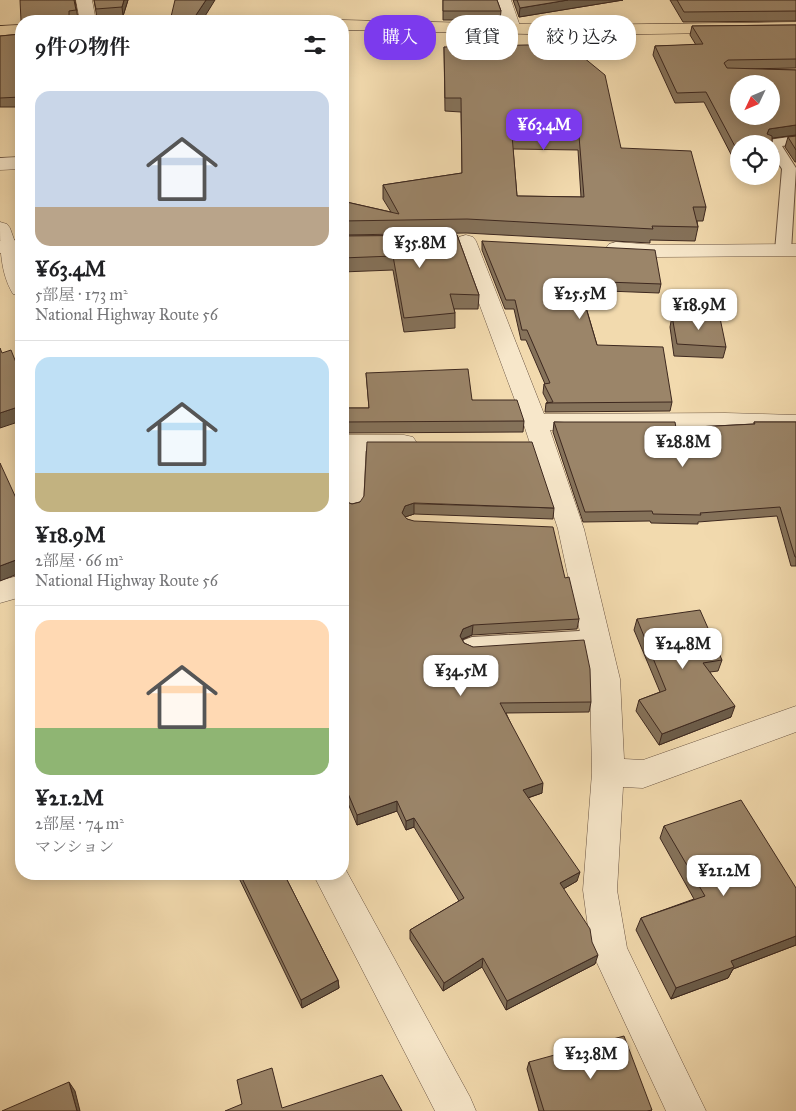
<!DOCTYPE html>
<html lang="ja">
<meta charset="utf-8">
<style>
body{margin:0;font-family:"IM FELL Great Primer","Noto Serif JP",serif;background:#f2f2f2;color:#202124;height:100vh;display:flex;flex-direction:column;font-size:19px;white-space:nowrap}
*{box-sizing:border-box;margin:0}
p{font-size:16px;color:#757577}
.icon{flex:none;width:28px;height:28px;fill:none;stroke:currentColor;stroke-width:2;stroke-linecap:round;stroke-linejoin:round}
.map{position:relative;flex:1;overflow:hidden}
.side{position:absolute;left:15px;top:15px;width:334px;height:865px;display:flex;flex-direction:column;background:#fff;border-radius:20px;box-shadow:0 2px 12px #0003}
.side>*{flex:none}
.banner{position:absolute;left:364px;top:15px;width:356px;height:45px;display:flex;gap:10px}
.needle{width:32px;rotate:226deg}
.controls{position:absolute;left:730px;top:75px;display:grid;gap:10px}
.controls a{display:grid;place-items:center;width:50px;height:50px;border-radius:50%;background:#fff;box-shadow:0 2px 12px #0003;font-size:25px}
.price{position:absolute;translate:-50% -42px;padding:0 11px;border-radius:10px;background:#fff;color:#222;font-size:16px;line-height:32px;filter:drop-shadow(0 1px 2px #0008)}
.price::after{content:'';position:absolute;left:50%;top:30px;width:15px;height:11px;margin-left:-8px;background:inherit;clip-path:polygon(0 0,100% 0,50% 100%)}
.price.selected{background:#7c3aed;color:#fff}
ul{padding:0;list-style:none}
li{display:grid;align-content:center;gap:10px;height:265px;padding:0 20px}
li+li{border-top:1px solid #e0e0e0}
li span{display:grid;place-items:center;height:155px;border-radius:15px;color:#555}
li>.icon{margin-inline-start:auto}
span .icon{width:90px;height:90px;fill:#fffc;stroke-width:1}
li b{font-size:21px}
h2{display:flex;justify-content:space-between;align-items:center;height:60px;padding:0 20px;font-size:21px}
.tag{padding:0 18px;border-radius:20px;background:#fff;box-shadow:0 2px 12px #0003;font-size:18px;line-height:45px}
.tag.selected{background:#7c3aed;color:#fff}
.map>svg:first-child{display:block}
</style>
<div class="map">
<svg width="796" height="1111" viewBox="0 0 796 1111">
<rect width="100%" height="100%" fill="#f2daae"/>
<filter id="stains"><feTurbulence type="fractalNoise" baseFrequency=".004" numOctaves="4"/><feColorMatrix values="0 0 0 0 .2 0 0 0 0 .09 0 0 0 0 .02 0 0 0 .5 -.17"/></filter>
<radialGradient id="worn" r=".72"><stop offset=".6" stop-color="#630" stop-opacity="0"/><stop offset="1" stop-color="#630" stop-opacity=".3"/></radialGradient>
<g fill="none" stroke-linecap="round" stroke-linejoin="round">
<g stroke="#6a5443" stroke-width="2">
<path id="service" d="M796,136V144L782,146L796,168L791,251L789,254H777L775,251L782,169L771,152V144L766,143L768,140Z
M356,437L363,439L366,444L363,506L360,511L353,513L346,511L343,506L346,444L349,439Z
M597,630L605,633L608,639L605,645L597,648L472,655L464,652L461,646L464,640L472,637Z"/>
</g>
<g stroke="#6a5443" stroke-width="1">
<path id="minor" d="M76,0H92L96,21H80Z
M495,0H511L521,29L519,32H507Z
M21,157V169L0,170V158Z
M466,235L473,237L476,241L544,414L725,413L796,415V431L725,429L550,430L584,529L620,679L624,759L643,760L796,706V732L643,788L623,787L617,890L627,948L706,1111H666L591,950L583,890L592,773L590,679L558,529L523,422L456,241L459,237Z
M21,240V252L0,253V241Z
M616,242L657,245L796,244V256L657,257L609,252L606,248L609,244Z
M342,435H404L413,437L417,443L413,449L404,451H342Z
M21,575V597L0,603V581Z"/>
</g>
<g stroke="#6a5443" stroke-width="1">
<path id="tertiary" d="M0,222L7,224L10,228L21,259V295L13,294C0,273 0,246 0,222Z
M342,863L470,1097L476,1111H435L313,874H342Z"/>
</g>
<g stroke="#3d281f" stroke-width="1">
<path id="trunk" d="M342,20L572,25L796,22V32L572,35L342,30V21H338Z
M21,25V35L0,36V26Z"/>
</g>
<use href="#service" fill="#f7e7ca" fill-rule="evenodd"/>
<use href="#minor" fill="#f7e7ca" fill-rule="evenodd"/>
<use href="#tertiary" fill="#f7e7ca" fill-rule="evenodd"/>
<use href="#trunk" fill="#f2daae" fill-rule="evenodd"/>
</g>
<path fill="#85725a" stroke="#3d281f" fill-rule="evenodd" d="M20,0H75L78,19L70,20Z
M94,0H128L123,16L97,18Z
M443,0H497L501,11L500,20H443Z
M513,0H623L519,17Z
M670,0H796V21L683,22Z
M796,25V68L745,69L796,70V135L772,138V143L778,152L775,162H771V144H739V162H735L704,102L675,103L653,55L655,46L696,45L690,35L692,26Z
M21,34V107H0V36Z
M444,47L621,148L706,207L703,221H697L698,227L695,241L650,240V243L466,233L342,235V201L391,212L383,199V185L462,173L461,112L445,111ZM513,149L578,150L581,197L517,196Z
M796,136V162H795L785,147L788,137Z
M457,235L479,295L478,309H454L455,313V328L404,332L393,270L342,272V236Z
M482,241L661,284L659,293L581,290L597,345L672,402L670,411L545,412L546,403H548L543,393L544,384H545L526,340H521L514,309H505L482,250Z
M672,316L726,347L723,358L674,356L670,327Z
M366,373L472,400L524,421L523,432L342,433V408H369Z
M554,422L676,428L754,424V422H796V566H791L777,516L698,522V524L651,523L650,521L583,522L553,432Z
M342,499L344,501L352,504L360,502L554,508L553,519L414,514L405,517L407,519L565,578L579,619L577,629L472,635L462,640L464,643L591,702L589,712L506,713L542,793L528,798L577,881L563,889L595,964L506,1010L482,967L443,991L410,939V930L459,901L414,827L406,830L397,811L357,825L342,789Z
M637,619L722,660L718,671L710,672L731,717L659,745L636,711L639,700L660,692L634,630Z
M664,826L796,888V945L733,969L728,978L671,999L636,930L641,918L694,899L660,838Z
M237,874H284L338,980L339,988L302,1008Z
M529,1062L652,1110L651,1111H539L527,1069Z"/>
<path fill="#6c5d4a" stroke="#3d281f" d="M124,0H128L123,16L122,7Z
M206,0H215L202,21H192Z
M568,0H623L519,17L520,8Z
M796,125V135L766,139L767,134L769,129Z
M21,406V421L0,428V413Z
M343,442L344,453L342,477V456Z
M414,503V514L405,517L402,513L405,506Z
M16,560L20,573L0,581V566Z
M21,564V574L18,565Z
M473,625L472,635L462,639L459,647L460,636L463,629Z
M735,706L731,717L659,745L662,734Z
M543,783L542,793L521,800L523,790Z
M397,801V811L357,825V815Z
M414,818V827L406,830V821Z
M580,872L577,881L558,892L560,883Z
M796,936V945L733,969L728,978L671,999L676,988L731,961Z
M598,955L595,964L506,1010L507,1001Z
M483,958L482,967L443,991L444,983Z
M338,980L339,988L302,1008L301,1000Z
M69,1082L75,1091L80,1111H77Z"/>
<path fill="#9b8569" stroke="#3d281f" fill-rule="evenodd" d="M20,0H74L76,10L69,11V21H21Z
M94,0H124L122,7L96,9Z
M175,0H206L192,21H170Z
M443,0H497L501,11H443Z
M517,0H568L520,8Z
M677,0H796V11L684,12Z
M796,25V59L728,60L724,63L727,68L796,70V125L769,129L767,134L772,136V143L778,152H771V144H739V152H738L706,92L677,93L655,46L703,44L692,26ZM739,84H771V116H739Z
M21,34V97L0,98V36Z
M567,44L605,75L621,148L691,151L706,207H693L698,227L652,226L653,229L467,219L342,221V201L399,214L383,185L462,173L461,98H445L444,47ZM512,135L579,136L584,197L517,196Z
M796,136V150L788,137Z
M457,235L479,295L450,294L455,313L404,318L393,256L342,258V236Z
M482,241L655,250L661,284L578,281L597,345L663,347L672,402L546,403L553,402L544,384L550,383L527,330H522L515,300H506Z
M672,316L720,318L726,347L677,344Z
M0,348L2,353L11,350L21,375V406L0,413Z
M468,369L472,400H517L524,421L342,422V408H369L366,373Z
M554,422H675L676,428L755,424L754,422H796V557H795L780,507L700,513L701,515L653,514L652,511L585,512Z
M367,442H532L554,508L414,503L405,506L402,513L407,519L414,521L553,527L565,578L569,577L579,619L473,625L463,629L460,636L464,643L473,647L584,640L590,669L591,702L500,703L543,783L523,790L580,872L560,883L590,929L592,942L598,955L507,1001L483,958L444,983L410,930L464,898L414,818L406,821L397,801L357,815L342,779V499L344,501L352,504L360,502L364,496Z
M0,463L21,509V564L18,565L16,560L0,566Z
M700,610L722,660L703,663L735,706L662,734L639,700L666,690L637,619Z
M741,800L796,888V936L731,961L734,967L676,988L641,918L705,896L664,826Z
M240,874H284L338,980L301,1000Z
M624,1036L652,1110L647,1111H544L529,1062Z
M272,1068L282,1108L382,1075L402,1111H225L242,1104L237,1080Z
M69,1082L77,1111H2Z"/>
<rect width="100%" height="100%" filter="url(#stains)"/>
<rect width="100%" height="100%" fill="url(#worn)"/>
</svg>
<div class="controls">
<a><svg class="needle" viewBox="-14 -14 28 28"><path d="M0-13l5 13h-10z" fill="#e53935"/><path d="M0 13l5-13h-10z" fill="#757577"/></svg></a>
<a><svg class="icon" aria-label="locate" viewBox="0 0 24 24"><circle cx="12" cy="12" r="6"/><path d="M12 2v4M12 18v4M2 12h4M18 12h4"/></svg></a>
</div>
<b class="price selected" style="left:544px;top:151px">¥63.4M</b>
<b class="price" style="left:420px;top:269px">¥35.8M</b>
<b class="price" style="left:580px;top:320px">¥25.5M</b>
<b class="price" style="left:699px;top:331px">¥18.9M</b>
<b class="price" style="left:683px;top:468px">¥28.8M</b>
<b class="price" style="left:683px;top:670px">¥24.8M</b>
<b class="price" style="left:461px;top:697px">¥34.5M</b>
<b class="price" style="left:724px;top:897px">¥21.2M</b>
<b class="price" style="left:591px;top:1080px">¥23.8M</b>
<div class="banner">
<a class="tag selected">購入</a>
<a class="tag">賃貸</a>
<a class="tag">絞り込み</a>
</div>
<section class="side">
<h2>9件の物件<svg class="icon" aria-label="filters" viewBox="0 0 24 24"><path d="M4 7h16M4 17h16"/><circle cx="9" cy="7" r="2"/><circle cx="15" cy="17" r="2"/></svg></h2>
<ul>
<li><span style="background:linear-gradient(#c9d6e8 75%,#b9a48a 0)"><svg class="icon" aria-label="home" viewBox="0 0 24 24"><path d="M3 11l9-7 9 7M6 9v11h12V9"/></svg></span><div><b>¥63.4M</b><p>5部屋 · 173 m²</p><p>National Highway Route 56</p></div></li>
<li><span style="background:linear-gradient(#bfe0f5 75%,#c2b280 0)"><svg class="icon" aria-label="home" viewBox="0 0 24 24"><path d="M3 11l9-7 9 7M6 9v11h12V9"/></svg></span><div><b>¥18.9M</b><p>2部屋 · 66 m²</p><p>National Highway Route 56</p></div></li>
<li><span style="background:linear-gradient(#ffd9b3 70%,#8fb573 0)"><svg class="icon" aria-label="home" viewBox="0 0 24 24"><path d="M3 11l9-7 9 7M6 9v11h12V9"/></svg></span><div><b>¥21.2M</b><p>2部屋 · 74 m²</p><p>マンション</p></div></li>
</ul>
</section>
</div>
